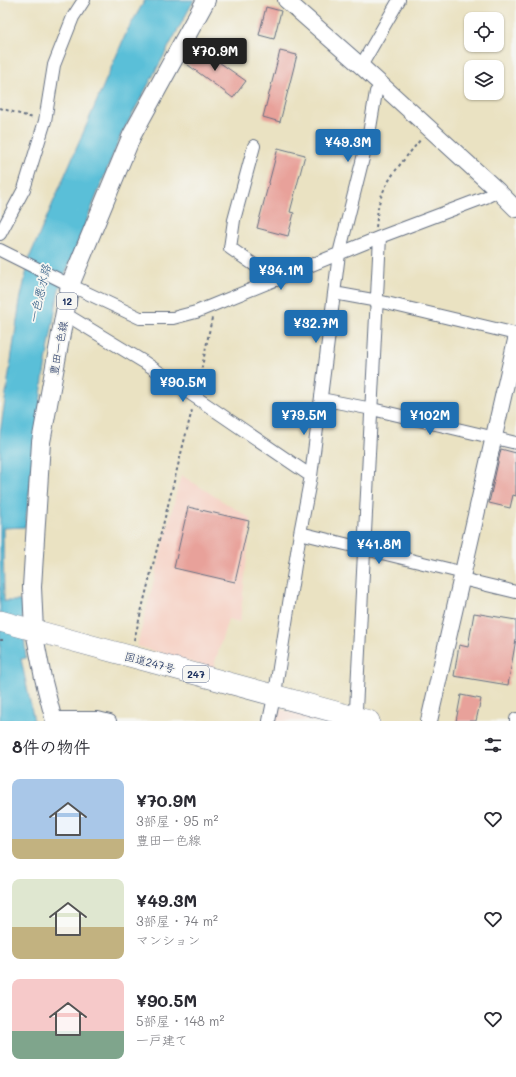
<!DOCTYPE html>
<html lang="ja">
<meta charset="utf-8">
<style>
body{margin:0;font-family:Mali,"Klee One",sans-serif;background:#f2f2f3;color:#2b2b33;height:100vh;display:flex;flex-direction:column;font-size:15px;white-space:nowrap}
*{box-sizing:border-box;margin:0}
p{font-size:13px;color:#7c7c81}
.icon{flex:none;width:22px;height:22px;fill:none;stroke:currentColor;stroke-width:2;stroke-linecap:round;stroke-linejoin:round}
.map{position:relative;height:721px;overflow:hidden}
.sheet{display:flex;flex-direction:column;background:#fff;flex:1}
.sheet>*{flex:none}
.buttons{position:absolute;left:464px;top:12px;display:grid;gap:8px}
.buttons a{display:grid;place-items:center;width:40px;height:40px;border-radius:8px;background:#fff;box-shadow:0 1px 3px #0004;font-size:20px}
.price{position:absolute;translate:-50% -34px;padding:0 9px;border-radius:4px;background:#1f6fb2;color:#fff;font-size:13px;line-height:26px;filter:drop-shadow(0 1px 2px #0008)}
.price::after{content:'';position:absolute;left:50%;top:24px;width:12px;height:9px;margin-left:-6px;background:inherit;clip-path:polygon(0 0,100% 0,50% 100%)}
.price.selected{background:#222;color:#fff}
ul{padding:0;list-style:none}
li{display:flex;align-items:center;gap:12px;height:100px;padding:0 12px}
li span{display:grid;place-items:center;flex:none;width:112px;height:80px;border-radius:8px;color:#555}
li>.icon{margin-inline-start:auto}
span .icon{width:48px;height:48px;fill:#fffc;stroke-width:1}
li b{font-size:17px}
h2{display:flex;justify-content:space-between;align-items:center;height:48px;padding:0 12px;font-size:17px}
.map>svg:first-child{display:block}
</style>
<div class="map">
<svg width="516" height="721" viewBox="0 0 516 721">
<rect width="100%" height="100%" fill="#f6f6f2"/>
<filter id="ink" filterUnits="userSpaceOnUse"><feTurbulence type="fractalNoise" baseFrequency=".025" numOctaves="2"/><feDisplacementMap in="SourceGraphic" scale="8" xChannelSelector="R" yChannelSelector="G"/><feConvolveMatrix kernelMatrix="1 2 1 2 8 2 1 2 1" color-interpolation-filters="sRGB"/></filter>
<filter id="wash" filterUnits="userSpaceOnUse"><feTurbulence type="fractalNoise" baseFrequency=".012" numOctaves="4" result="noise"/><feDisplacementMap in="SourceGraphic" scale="16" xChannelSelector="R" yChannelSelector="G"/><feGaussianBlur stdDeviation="0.9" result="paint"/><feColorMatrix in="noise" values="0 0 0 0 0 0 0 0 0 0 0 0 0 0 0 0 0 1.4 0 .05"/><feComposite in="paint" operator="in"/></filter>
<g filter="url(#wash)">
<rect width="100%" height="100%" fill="#eae2c2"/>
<path fill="#f6d1c5" d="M181,475L251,519L240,622L228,619L213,669L137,646Z
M275,708L328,721H273Z"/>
<path fill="#5abfd8" stroke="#3a779b" d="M145,0H194L121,135L59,289L43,379L25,527L3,528L4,601H21L26,658L21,659L34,721H0V433L20,301L30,256L127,31Z"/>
<g id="blocks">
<path fill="#e8a19a" d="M266,7L281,11L274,39L259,35Z
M196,46L246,81L233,98L184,62Z
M280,51L297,55L280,122L263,117Z
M278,148L305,155L290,212L294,213L288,236L257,228Z
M501,449L516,453V496L513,495L510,508L489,503Z
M188,507L249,521L235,582L174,568Z
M474,613L516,620V639L508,685L454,676L459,645L468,647Z
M461,695L481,699L476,721H456Z"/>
</g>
</g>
<g filter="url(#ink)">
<use href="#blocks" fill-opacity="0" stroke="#636e81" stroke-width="1"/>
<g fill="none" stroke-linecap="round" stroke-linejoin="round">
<g stroke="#636e81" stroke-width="14">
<path id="street" d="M361,66L399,0
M254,146L234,220L230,248L276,280
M0,234L24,189L45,121L54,65L73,17L84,0
M0,250L70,285L140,318H173L196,312L380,237L486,197L498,191
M334,293L378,301L516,334
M65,314L144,362L311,476
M321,399L372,409L516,443
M300,533L464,573
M462,579L516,592
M355,717L356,710L380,237
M53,718H98L110,721
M269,721L276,687L300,533L311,476L339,254L369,134L376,92L382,86
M516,721V719"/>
</g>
<g stroke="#636e81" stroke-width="18">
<path id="secondary" d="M286,0L361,66L498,191L516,209
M34,631L43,678L54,721
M429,721L516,340"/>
</g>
<g stroke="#636e81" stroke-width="20">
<path id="primary" d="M34,631L32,587L41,442L70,285L132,135L206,0"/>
</g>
<g stroke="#636e81" stroke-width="22">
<path id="highway" d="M0,621L369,721"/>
</g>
<path stroke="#636e81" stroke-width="2" stroke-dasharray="3 3" stroke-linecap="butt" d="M0,108L33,118
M376,227C377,221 377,214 378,208C383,181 405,159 421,139
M198,386L212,318
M0,640H5
M134,640L192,410"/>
<use href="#street" stroke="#fff" stroke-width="12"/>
<use href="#secondary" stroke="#fff" stroke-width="16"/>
<use href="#primary" stroke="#fff" stroke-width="18"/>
<use href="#highway" stroke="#fff" stroke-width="21"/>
</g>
</g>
<g text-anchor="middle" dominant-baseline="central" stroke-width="3.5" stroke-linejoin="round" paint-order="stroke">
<g fill="#f6f6f2" stroke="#5d6b8a" stroke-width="1">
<rect x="57" y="293" width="20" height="16" rx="3"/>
<rect x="183" y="666" width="26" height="16" rx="3"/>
</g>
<g font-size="10" font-weight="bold" fill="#1b2f5e">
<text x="67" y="301">12</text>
<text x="196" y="674">247</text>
</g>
<g font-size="11" fill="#1b2f5e" stroke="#f6f6f2">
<text transform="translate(58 348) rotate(-79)">豊田一色線</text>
<text transform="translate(150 662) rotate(15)">国道247号</text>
</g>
<g font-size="12" font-style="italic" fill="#2e5a83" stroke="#f6f6f2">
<text transform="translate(39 294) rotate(-77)">一色悪水路</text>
</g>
</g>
</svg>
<div class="buttons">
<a><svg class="icon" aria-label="locate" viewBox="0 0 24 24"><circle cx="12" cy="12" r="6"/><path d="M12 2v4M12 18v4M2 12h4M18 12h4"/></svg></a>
<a><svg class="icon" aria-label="layers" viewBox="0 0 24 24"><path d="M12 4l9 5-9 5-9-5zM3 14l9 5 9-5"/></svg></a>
</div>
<b class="price selected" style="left:215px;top:72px">¥70.9M</b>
<b class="price" style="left:348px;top:163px">¥49.3M</b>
<b class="price" style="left:281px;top:291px">¥34.1M</b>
<b class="price" style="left:316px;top:344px">¥32.7M</b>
<b class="price" style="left:183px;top:403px">¥90.5M</b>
<b class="price" style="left:304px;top:436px">¥79.5M</b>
<b class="price" style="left:430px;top:436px">¥102M</b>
<b class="price" style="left:379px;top:565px">¥41.8M</b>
</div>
<section class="sheet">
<h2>8件の物件<svg class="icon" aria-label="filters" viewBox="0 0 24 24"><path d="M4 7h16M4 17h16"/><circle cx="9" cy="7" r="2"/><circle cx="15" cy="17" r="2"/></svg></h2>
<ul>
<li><span style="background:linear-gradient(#a9c7e8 75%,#c2b280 0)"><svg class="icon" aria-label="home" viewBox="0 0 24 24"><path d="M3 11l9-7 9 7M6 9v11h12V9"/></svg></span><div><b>¥70.9M</b><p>3部屋 · 95 m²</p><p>豊田一色線</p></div><svg class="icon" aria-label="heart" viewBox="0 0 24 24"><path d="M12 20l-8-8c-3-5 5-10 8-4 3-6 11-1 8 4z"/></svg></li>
<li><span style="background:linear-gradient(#dfe7d0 60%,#c2b280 0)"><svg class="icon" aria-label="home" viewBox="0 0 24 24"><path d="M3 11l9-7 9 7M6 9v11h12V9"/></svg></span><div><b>¥49.3M</b><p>3部屋 · 74 m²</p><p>マンション</p></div><svg class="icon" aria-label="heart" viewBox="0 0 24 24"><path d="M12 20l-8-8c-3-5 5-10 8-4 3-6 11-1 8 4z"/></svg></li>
<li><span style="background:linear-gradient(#f6c9c9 65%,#7fa58c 0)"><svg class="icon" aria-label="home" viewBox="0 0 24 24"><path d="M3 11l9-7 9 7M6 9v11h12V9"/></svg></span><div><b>¥90.5M</b><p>5部屋 · 148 m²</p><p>一戸建て</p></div><svg class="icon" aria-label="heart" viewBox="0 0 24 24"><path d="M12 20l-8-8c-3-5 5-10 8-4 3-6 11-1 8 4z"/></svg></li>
</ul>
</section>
